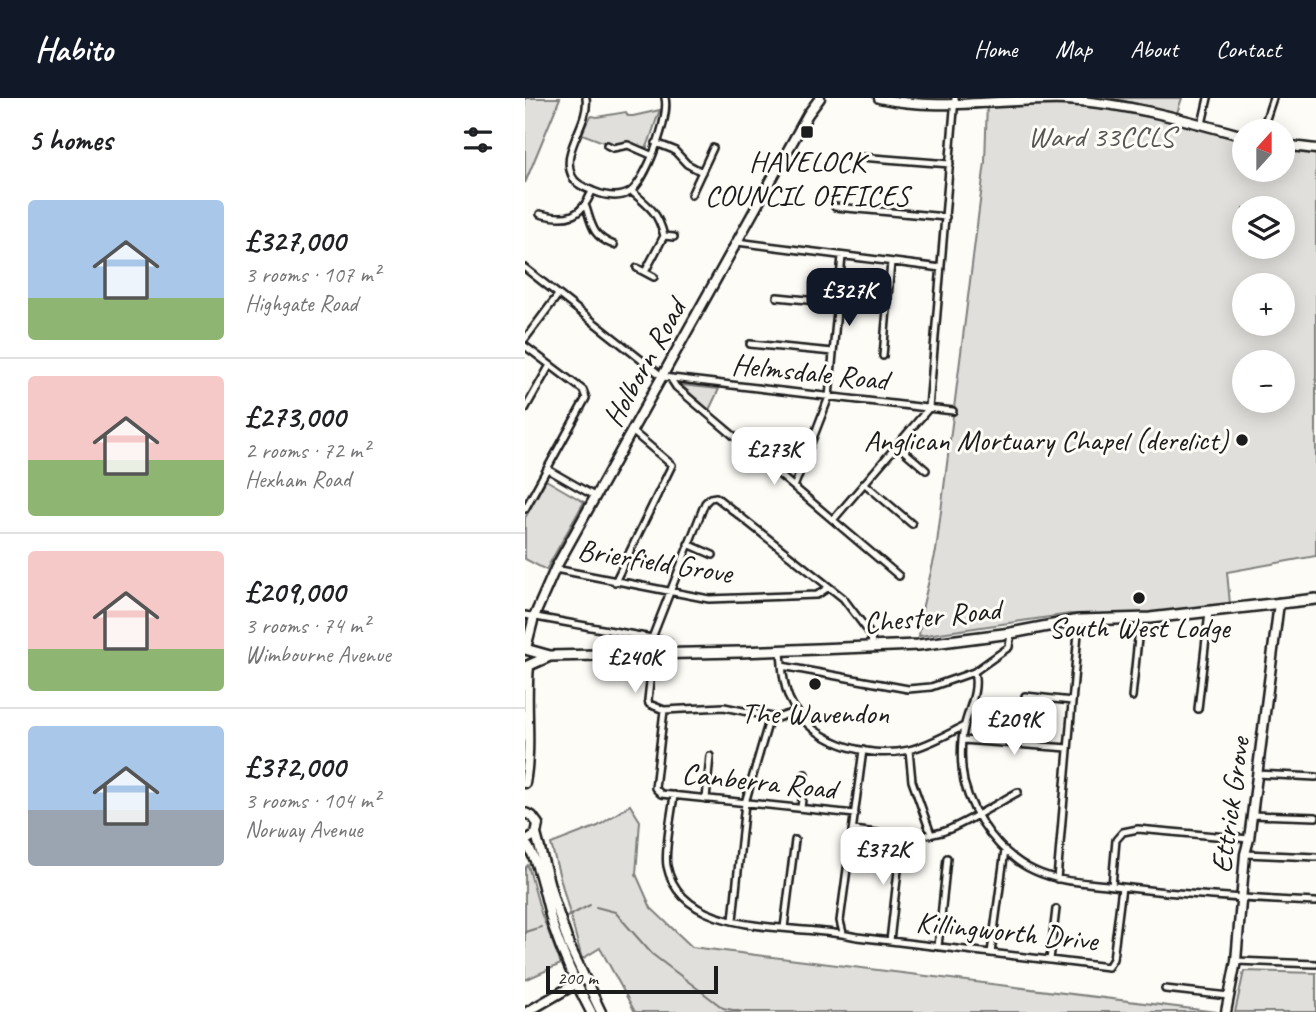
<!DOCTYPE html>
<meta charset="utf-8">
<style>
body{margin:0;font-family:Caveat,sans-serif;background:#f2f2f2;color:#202124;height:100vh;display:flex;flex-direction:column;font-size:26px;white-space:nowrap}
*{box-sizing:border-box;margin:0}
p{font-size:23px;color:#757577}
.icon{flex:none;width:38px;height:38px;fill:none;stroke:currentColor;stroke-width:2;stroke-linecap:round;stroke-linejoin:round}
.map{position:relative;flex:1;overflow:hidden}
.side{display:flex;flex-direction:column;background:#fff;width:525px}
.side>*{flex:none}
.needle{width:46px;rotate:21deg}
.tools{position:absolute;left:707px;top:21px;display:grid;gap:14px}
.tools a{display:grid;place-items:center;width:63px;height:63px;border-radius:50%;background:#fff;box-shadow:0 4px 18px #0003;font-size:35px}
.scale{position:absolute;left:21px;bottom:18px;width:172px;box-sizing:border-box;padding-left:7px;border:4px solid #1c1c1c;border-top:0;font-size:19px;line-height:24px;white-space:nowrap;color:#1c1c1c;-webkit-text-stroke:5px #fdfcf7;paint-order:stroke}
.price{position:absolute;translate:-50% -60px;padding:0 16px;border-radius:14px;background:#fff;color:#222;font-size:23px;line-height:46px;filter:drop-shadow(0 2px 4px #0008)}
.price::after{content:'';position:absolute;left:50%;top:42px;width:21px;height:16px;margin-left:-10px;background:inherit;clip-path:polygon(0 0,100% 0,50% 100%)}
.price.selected{background:#111827;color:#fff}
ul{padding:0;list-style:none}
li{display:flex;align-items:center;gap:21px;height:175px;padding:0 28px}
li+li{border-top:2px solid #e0e0e0}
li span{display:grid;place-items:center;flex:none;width:196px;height:140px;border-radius:7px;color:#555}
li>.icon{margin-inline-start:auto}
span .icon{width:84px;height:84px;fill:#fffc;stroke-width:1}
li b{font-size:30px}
h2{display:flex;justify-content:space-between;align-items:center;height:84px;padding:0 28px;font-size:30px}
header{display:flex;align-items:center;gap:42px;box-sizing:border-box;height:98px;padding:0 35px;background:#111827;color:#fff}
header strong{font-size:33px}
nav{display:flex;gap:38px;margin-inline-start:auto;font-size:24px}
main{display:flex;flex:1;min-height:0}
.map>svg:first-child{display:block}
</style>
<header>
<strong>Habito</strong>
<nav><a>Home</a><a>Map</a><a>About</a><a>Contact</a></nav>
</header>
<main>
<section class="side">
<h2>5 homes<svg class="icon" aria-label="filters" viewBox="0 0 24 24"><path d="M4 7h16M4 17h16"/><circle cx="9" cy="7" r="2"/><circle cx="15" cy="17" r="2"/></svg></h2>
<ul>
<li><span style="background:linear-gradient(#a9c7e8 70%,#8fb573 0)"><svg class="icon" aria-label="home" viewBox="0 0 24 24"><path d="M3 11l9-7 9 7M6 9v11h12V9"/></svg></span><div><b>£327,000</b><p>3 rooms · 107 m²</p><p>Highgate Road</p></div></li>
<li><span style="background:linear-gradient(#f6c9c9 60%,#8fb573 0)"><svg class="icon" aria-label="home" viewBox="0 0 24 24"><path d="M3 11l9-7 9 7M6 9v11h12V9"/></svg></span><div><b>£273,000</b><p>2 rooms · 72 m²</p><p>Hexham Road</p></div></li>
<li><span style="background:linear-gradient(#f6c9c9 70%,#8fb573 0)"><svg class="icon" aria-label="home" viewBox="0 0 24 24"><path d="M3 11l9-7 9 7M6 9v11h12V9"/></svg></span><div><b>£209,000</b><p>3 rooms · 74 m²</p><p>Wimbourne Avenue</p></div></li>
<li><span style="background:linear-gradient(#a9c7e8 60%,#9aa5b1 0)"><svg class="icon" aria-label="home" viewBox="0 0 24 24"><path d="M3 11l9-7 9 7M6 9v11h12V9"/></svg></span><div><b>£372,000</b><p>3 rooms · 104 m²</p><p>Norway Avenue</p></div></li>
</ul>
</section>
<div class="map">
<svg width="791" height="914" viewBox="0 0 791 914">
<rect width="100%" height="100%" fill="#fdfcf7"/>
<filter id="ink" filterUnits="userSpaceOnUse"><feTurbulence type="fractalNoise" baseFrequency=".0143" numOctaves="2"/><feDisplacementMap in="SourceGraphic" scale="14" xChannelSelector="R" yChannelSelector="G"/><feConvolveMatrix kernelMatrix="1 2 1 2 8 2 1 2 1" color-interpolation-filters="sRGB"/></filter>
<g filter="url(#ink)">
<path fill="#e0dfdb" stroke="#7e7e7c" stroke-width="2" fill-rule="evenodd" d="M0,0H35L0,85Z
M587,0H657L652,15Z
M504,2L601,10L719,38V72H758V47L791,51V458L702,474L705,506L630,516H545L394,538L398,507L411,453L460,64L462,4ZM719,110H758V149H719ZM719,187H758V226H719ZM719,264H758V303H719Z
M135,12C130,24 127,37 122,49H118L117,52L103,45L86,47L57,36L63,22L67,18L72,19L101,14L103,18H108Z
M156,287L194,291L184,312Z
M21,382L59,404L21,472L0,461V420Z
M105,707L115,723L111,776L126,810L167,849L692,914H110L75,850L57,861L26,746L73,728Z
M3,767L16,815L36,866L0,882V770Z
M719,873L791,875V914H710Z"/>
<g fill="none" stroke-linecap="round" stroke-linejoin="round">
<path stroke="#797876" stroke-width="2" d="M71,809L90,814L127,856L198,910L218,914
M42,819L65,807
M0,834L16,829"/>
<g stroke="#1c1c1c" stroke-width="10">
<path id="street" d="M61,0C65,26 35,52 47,78C50,86 60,90 68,93C80,98 93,101 105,94C121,83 145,19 140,0
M677,26L683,0
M737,33L748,0
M131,45L149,52L162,66L177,74
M82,47L88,50L103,47L126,57
M335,59L425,66
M106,93C124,108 133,114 139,138L120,174
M166,97L188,50
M61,109C67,128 68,139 89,147
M310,109L421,119
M15,116C42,123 56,120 67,93
M139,138L149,139
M212,144L416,170
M0,170L138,279L428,313
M112,170L129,179
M252,199L313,205
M0,241L33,197
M225,246L308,254
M0,248L58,292L61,300L0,411
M358,258L366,164
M146,281L151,289L374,478
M0,311L25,267
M372,347L401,372
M22,371L71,399
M339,385L387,426
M269,389L304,299L317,158
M308,422L404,310L430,0
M163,446L188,457
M30,471L184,501L292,497L304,489
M90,484L147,367L107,333
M0,517L143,543
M486,535L484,549L449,574C454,593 443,612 439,630C435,646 436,669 439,684C448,719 476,758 510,773C536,785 562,784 589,788C656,797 724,801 791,804
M127,540L180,405L185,400L191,399L318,500L346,537L347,550
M256,552C257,569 258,585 264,600C283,643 341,662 384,652C404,647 421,637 439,628
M128,556L123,602L124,606L139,612L199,609L252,620L272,613
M257,568L383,591L406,589L449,574
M500,598L547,603
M607,599L615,521
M673,611L684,514
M139,612L130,690L136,696L330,716
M438,642L543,650
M384,652L387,683L406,736
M732,676L791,679
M149,697C147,714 139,753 142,768C157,843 277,824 332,839L583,869L588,861L597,789
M181,701L185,658
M276,710L280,676
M726,717L791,719
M327,732C358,735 396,744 425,731C448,721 471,706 493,694
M720,756L791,759
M532,781L554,523
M587,788L591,742L598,734L613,731L724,741
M208,822L220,705L245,619
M259,830L270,742
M318,835L315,823L338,652
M365,843L377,737
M413,849L422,760
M466,855L480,752
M525,862L531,811
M711,863L791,866
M640,891L704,898"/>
</g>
<g stroke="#1c1c1c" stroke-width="13">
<path id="secondary" d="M354,0C415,14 479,0 541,2C601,5 661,22 719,38
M758,47L791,51
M1,550L9,519L30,471L283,16L295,0
M0,685C7,646 0,607 4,568
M0,715L7,718L13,726L11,736L0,743
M11,736L28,799L44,847L76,914
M0,745C13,757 22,808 28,828C38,858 51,886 66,914
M2,914L54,884
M701,914L711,863L720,756L724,741L754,505"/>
</g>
<g stroke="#1c1c1c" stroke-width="14">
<path id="primary" d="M0,551L25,558L215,554L393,547L486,535L554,522L625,520L791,501
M0,569L25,558"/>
</g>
<use href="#street" stroke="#fdfcf7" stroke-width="5"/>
<use href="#secondary" stroke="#fdfcf7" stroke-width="8"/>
<use href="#primary" stroke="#fdfcf7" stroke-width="9"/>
</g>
</g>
<g fill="#1c1c1c" stroke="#fdfcf7" stroke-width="2.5">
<rect x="275" y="27" width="14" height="14" rx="3.5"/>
<circle cx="717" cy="342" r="7"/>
<circle cx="614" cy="500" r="7"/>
<circle cx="290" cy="586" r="7"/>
</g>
<g text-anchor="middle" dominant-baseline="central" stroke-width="6" stroke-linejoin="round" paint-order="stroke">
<g font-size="30" fill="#575655" stroke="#fdfcf7">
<text x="576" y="38">Ward 33CCLS</text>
</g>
<g font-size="30" fill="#1c1c1c" stroke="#fdfcf7">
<text x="282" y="63">HAVELOCK<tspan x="282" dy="34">COUNCIL OFFICES</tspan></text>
<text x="703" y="342" text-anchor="end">Anglican Mortuary Chapel (derelict)</text>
<text x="614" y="529">South West Lodge</text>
<text x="290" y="615">The Wavendon</text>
</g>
<g font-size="30" fill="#1c1c1c" stroke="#fdfcf7">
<text transform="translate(119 265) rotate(-61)">Holborn Road</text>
<text transform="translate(285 274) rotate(6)">Helmsdale Road</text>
<text transform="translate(130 463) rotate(9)">Brierfield Grove</text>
<text transform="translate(407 518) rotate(-6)">Chester Road</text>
<text transform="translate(234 683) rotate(6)">Canberra Road</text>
<text transform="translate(705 707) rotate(-82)">Ettrick Grove</text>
<text transform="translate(482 833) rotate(6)">Killingworth Drive</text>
</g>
</g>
</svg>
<div class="tools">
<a><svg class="needle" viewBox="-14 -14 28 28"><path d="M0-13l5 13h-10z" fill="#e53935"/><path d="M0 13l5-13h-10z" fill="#757577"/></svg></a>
<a><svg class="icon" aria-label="layers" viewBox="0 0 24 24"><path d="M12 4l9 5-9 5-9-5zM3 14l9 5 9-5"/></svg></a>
<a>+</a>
<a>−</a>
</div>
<div class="scale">200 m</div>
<b class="price selected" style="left:324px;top:230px">£327K</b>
<b class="price" style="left:249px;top:389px">£273K</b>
<b class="price" style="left:110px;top:597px">£240K</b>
<b class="price" style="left:489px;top:659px">£209K</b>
<b class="price" style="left:358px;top:789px">£372K</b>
</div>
</main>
